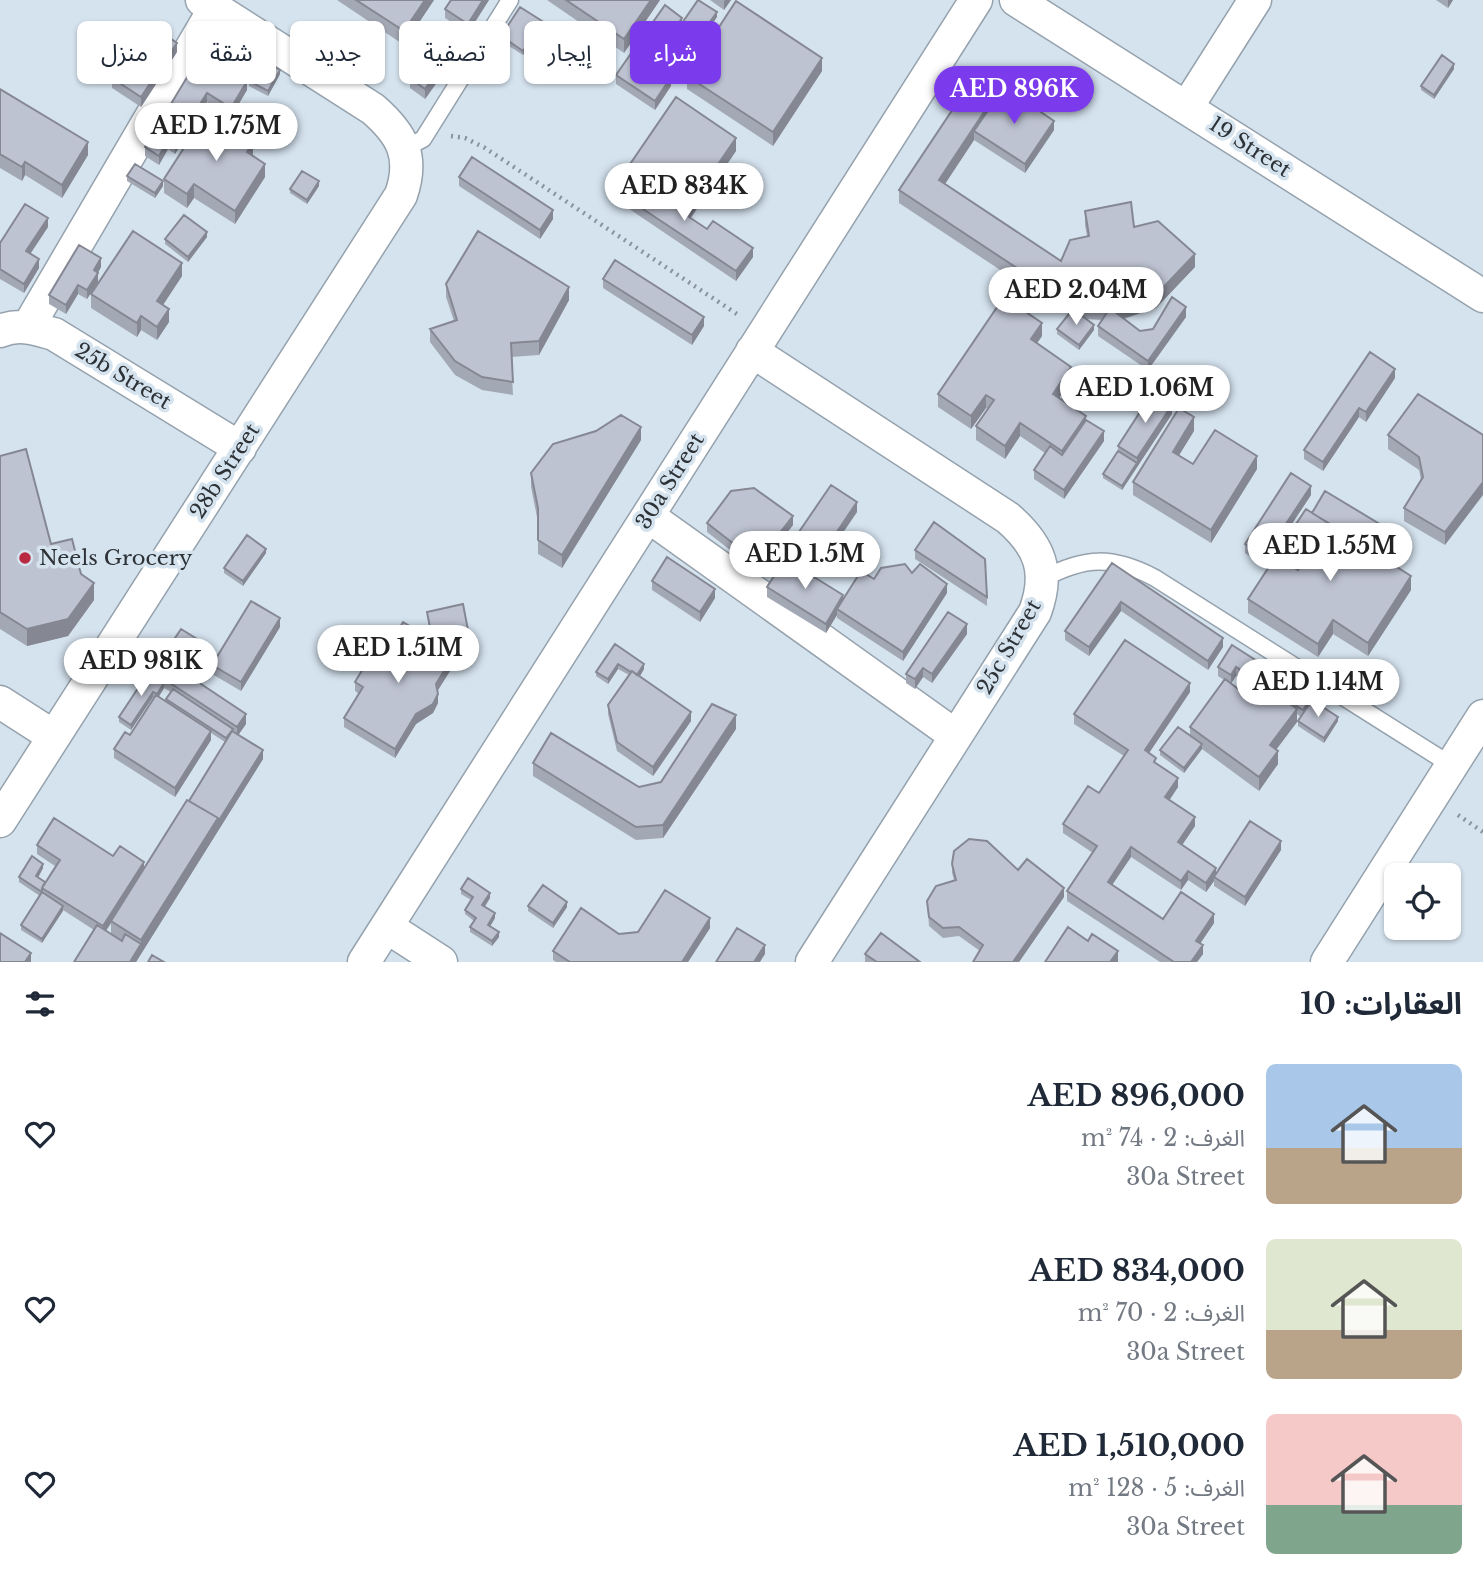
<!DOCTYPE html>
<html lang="ar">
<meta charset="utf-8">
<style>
body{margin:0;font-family:"Libre Baskerville","Noto Sans Arabic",serif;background:#f2f2f3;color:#1f2937;direction:rtl;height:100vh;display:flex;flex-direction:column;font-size:26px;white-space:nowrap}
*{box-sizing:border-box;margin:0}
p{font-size:23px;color:#747a83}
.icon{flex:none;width:38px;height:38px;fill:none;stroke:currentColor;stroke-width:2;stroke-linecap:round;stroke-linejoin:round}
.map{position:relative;height:962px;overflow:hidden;direction:ltr}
.drawer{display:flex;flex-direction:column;background:#fff;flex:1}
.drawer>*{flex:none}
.hud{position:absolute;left:21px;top:21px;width:700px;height:63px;direction:rtl;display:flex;gap:14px}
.tools{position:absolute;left:1384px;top:863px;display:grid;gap:14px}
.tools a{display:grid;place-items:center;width:77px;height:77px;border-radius:10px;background:#fff;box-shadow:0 2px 5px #0004;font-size:35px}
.price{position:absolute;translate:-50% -60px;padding:0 16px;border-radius:24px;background:#fff;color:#222;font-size:23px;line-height:46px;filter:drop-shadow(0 2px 4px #0008)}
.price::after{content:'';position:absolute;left:50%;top:42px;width:21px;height:16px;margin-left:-10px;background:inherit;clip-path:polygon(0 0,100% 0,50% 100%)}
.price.active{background:#7c3aed;color:#fff}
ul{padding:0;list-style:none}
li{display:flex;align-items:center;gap:21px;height:175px;padding:0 21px}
li span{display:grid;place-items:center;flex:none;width:196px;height:140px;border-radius:10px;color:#555}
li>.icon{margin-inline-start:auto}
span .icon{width:84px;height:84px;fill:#fffc;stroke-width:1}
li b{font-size:30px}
h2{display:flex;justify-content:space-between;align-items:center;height:84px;padding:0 21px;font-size:30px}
.chip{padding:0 24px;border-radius:10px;background:#fff;box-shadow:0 2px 5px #0004;font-size:24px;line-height:63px}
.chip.active{background:#7c3aed;color:#fff}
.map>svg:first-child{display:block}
</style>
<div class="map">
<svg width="1483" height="962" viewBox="0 0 1483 962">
<rect width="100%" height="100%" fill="#d5e3ef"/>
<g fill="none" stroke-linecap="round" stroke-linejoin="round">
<g stroke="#95a2ad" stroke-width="19">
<path id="service" d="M404,149L423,139L510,0
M1043,579C1085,556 1113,556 1155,578L1451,765"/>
</g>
<g stroke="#95a2ad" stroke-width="35">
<path id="minor" d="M1016,0L1483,296
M1187,107L1255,0
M28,327L215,8
M0,331C19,323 36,329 54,334L240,448
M752,351L1008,518C1040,546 1050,571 1035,612L812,962
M648,516L956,736
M0,702L53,736
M0,821L401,195C414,157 403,135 373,109L202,0
M387,927L441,962
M364,962L976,0
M1327,962L1483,716"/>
</g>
<path stroke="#89939c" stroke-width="4.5" stroke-dasharray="2 5" stroke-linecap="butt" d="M451,136L465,138L485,148L740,316
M1458,815L1483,832"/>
<use href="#service" stroke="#fff" stroke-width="16"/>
<use href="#minor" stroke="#fff" stroke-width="32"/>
</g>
<path fill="#a3a8b5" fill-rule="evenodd" d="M337,0H434L404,45Z
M489,0L468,33L445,18V9Z
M547,0H660L624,53Z
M710,0H731L724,10Z
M1436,0H1453L1448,8Z
M717,17L689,56L671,43L655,66L671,86L655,110L616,84V75L682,23Z
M542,26L523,55L501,41V36Z
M461,49L425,99L410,88V78Z
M177,52L141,107L112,88V78Z
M201,54L247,90L231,117L207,102L175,154L168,149L159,165L145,156V147Z
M1454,69L1434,99L1421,90V86Z
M822,71L773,146L687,89V76Z
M280,74L268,96L249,86V81Z
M0,89L88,155L62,198L25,175L22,181L0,168Z
M992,104L1054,130L1025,173L974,140L945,184L1061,261L1087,236L1085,225V211L1134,227L1195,267L1156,308L1124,319L1140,331L1153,329L1186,317L1148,370L1098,336V326L1102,320L1086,319L1094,330L1079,350L1057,334V329L1070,313L1044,299L899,203V190Z
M736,151L690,218L753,257L736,281L607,194V185L626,175V170Z
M253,156L265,177L235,224L194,198L187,208L164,193V179Z
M127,176L163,186L155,198L127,181Z
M459,177L553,219L540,239L459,186Z
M319,186L307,204L290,193V189Z
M48,227L31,253L39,268L24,293L0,279V243Z
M207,237L188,262L165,244V239Z
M101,267L98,273V282L87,299L78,294L66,314L49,304V295Z
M182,276L163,305L169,322L157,340L141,330L137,337L91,308V294Z
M603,279L704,326L692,345L603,288Z
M446,284L569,300L539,355L511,357L513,395L482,390L455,375L430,342V329L454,321L446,297Z
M1042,336L1037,343L1071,380L1059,398L1086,420L1104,441L1064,499L1034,479V470L1045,453L1020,436L1005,459L976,440V426L988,409L986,408L971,429L938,407V394Z
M1395,378L1366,422L1359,417L1323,471L1304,459V450Z
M1172,414L1122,490L1103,478V474L1118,451V446Z
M1194,431L1179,455L1193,464L1257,469L1211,543L1133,495V482Z
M1388,435H1483L1445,545L1404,521V508L1421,480L1419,470L1388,449Z
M641,440L562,568L538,554V522L531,487V473Z
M0,456L51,544L81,574L94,600L68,636L27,646L0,629Z
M1311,495L1264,566L1245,553V544Z
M857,512L814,575L788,558V548Z
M1312,513L1393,541L1383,558L1411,590L1368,656L1333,634L1318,657L1248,613V599L1298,570L1301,566L1284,555V542Z
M707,523L793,525L757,571L707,532Z
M915,550L987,597V606L915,559Z
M266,553L243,586L224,573V568Z
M1112,563L1223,647L1208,670L1121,611L1089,656L1065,640V631Z
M912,573L947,593L903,661L837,618V615L826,633L767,597V587L843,598L874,579Z
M652,581L715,598L700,622L652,590Z
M427,612L468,635L436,642L455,663L437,692L438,703L433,713L416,724L395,758L344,727V718L359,694L355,691V682L387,649L432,639Z
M280,627L241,691L212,674V665Z
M967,634L932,683L923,677L915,689L906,683V674Z
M615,644L644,669L640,676L691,721L653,776L617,751L608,714V705L629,675L618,669L608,684L596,676V672Z
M1232,645L1312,700L1338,721L1324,743L1298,726V721L1301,717L1297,714V722L1276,749L1278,764L1259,791L1202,749L1184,773L1160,755V750L1190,735V727L1224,680L1218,676V667ZM1236,676L1247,683L1241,691L1231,683Z
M169,647L210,652L198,671L169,652Z
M164,679L246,724L238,735L263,759L136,962L94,930L63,910L42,943L21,930V925L40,896L19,882V877L43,868L38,878L45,882L55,866L37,854V845L113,856L144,868L189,801L225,742L211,733V740L175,797L114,758V749L130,735L154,697H153L131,730L119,722V717L164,683ZM164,688L171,692L166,699V702L159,697ZM111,923V934L106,931Z
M1190,692L1149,753L1156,763L1178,787L1169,800L1195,826L1182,845L1216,873L1281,850L1245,906L1214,886V881L1206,892L1188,880L1181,890L1131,857L1112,885L1163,919L1214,923L1200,943L1203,954L1197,962H1160L1067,901V891L1093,853L1063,833V824L1099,793L1124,756L1074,724V714Z
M736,729L663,838L636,840L533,776V763L639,787L661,782Z
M952,864L1018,870L1064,897L1019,962H973L980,951L959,936L943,938L929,926L927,901L954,880L952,873Z
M461,889L490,898L485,907L495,918L490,926L499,937L492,946L470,932V927L474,921L465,914V910L471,900L461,894Z
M528,906L567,907L553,928L528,911Z
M710,928L688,962H556L553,960V951L619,934Z
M865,954L920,962H865Z"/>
<path fill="#858893" d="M425,0H434L404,45V31Z
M483,0H489L468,33V24Z
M651,0H660L624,53V39Z
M725,0H731L724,10V1Z
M1448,0H1453L1448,8Z
M717,12V17L689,56V51Z
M682,18V27L671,39V43L651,72V63Z
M542,21V26L523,55V51Z
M461,39V49L425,99V89Z
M177,43V52L141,107V97Z
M822,58V71L773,146V132Z
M1454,64V69L1434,99V95Z
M280,70V74L268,96V91Z
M671,77V86L655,110V101Z
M247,81V90L231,117V108Z
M207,93V102L175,154V144Z
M992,100V114L974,131V140L939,193V180Z
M1054,121V130L1025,173V164Z
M736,138V151L686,225V211Z
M168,140V149L159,165V156Z
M88,142V155L62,198V185Z
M253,142V155L247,152Z
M25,162V175L22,181V167Z
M265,164V177L235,224V211Z
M163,181V186L155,198V193Z
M319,181V186L307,204V200Z
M194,184V198L187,208V194Z
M553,210V219L540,239V230Z
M48,218V227L26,260V251Z
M207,232V237L188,262V257Z
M753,248V257L736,281V271Z
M1195,254V267L1156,308L1115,321V308Z
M101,258V267L94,280V270Z
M39,259V268L24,293V284Z
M182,263V276L157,314V301Z
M98,273V282L87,299V290Z
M78,285V294L66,314V305Z
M569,287V300L539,355V341Z
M1186,307V317L1148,370V361Z
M169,309V322L157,340V327Z
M141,316V330L137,337V323Z
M704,317V326L692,345V335Z
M1042,323V336L1031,352V339Z
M1094,325V330L1079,350V345Z
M1071,367V380L1053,407V394Z
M1395,369V378L1366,422V412Z
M986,395V408L971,429V416Z
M1172,405V414L1122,490V486L1137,463V458Z
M1359,408V417L1323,471V462Z
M1086,416V429L1062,464V451Z
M1194,417V431L1173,465V452Z
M1020,423V436L1005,459V446Z
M641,427V440L562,568V555Z
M1104,431V441L1064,499V490Z
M1257,456V469L1211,543V530Z
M1483,482V495L1445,545V532Z
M1311,486V495L1264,566V557Z
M857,502V512L814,575V566Z
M793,516V525L757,571V562Z
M1393,532V541L1380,563V554Z
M266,549V553L243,586V581Z
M1411,576V590L1368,656V643Z
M94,583V600L68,636L27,646V629Z
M947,584V593L903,661V652Z
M715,589V598L700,622V612Z
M843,595V605L837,609V615L826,633V624Z
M1121,602V611L1089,656V647Z
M280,618V627L241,691V682Z
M1333,620V634L1318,657V644Z
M967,624V634L932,683V674Z
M468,630V635L432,643V638Z
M1223,638V647L1208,670V661Z
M210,647V652L198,671V666Z
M455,653V663L436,693V684Z
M618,664V669L608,684V679Z
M644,664V669L637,681V676Z
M1236,667V676L1231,684V675Z
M923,668V677L915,689V679Z
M164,683V688L157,699V694Z
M1190,683V692L1145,759V750Z
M153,692V697L131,730V725Z
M438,694V703L433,713L416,724L395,758V749L416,714Z
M1312,696V705L1303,719V710Z
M1297,709V722L1270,758V745Z
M691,712V721L653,776V767Z
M246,714V724L237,737V727Z
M736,715V729L663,838V825Z
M1338,717V721L1324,743V738Z
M211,731V740L175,797V788Z
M1202,744V749L1184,773V768Z
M263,750V759L136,962H130L141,944V940L218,818Z
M1278,751V764L1259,791V777Z
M1178,778V787L1165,807V797Z
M1195,817V826L1178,851V842Z
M1281,841V850L1245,906V897Z
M1131,847V857L1108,891V882Z
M144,862V871L111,921V923L103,935V926Z
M43,864V868L36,881V876Z
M1216,868V877H1214V881L1206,892V883Z
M1188,871V880L1181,890V881Z
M1064,888V897L1019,962H1013Z
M490,893V898L482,910V905Z
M567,902V907L553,928V923Z
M63,906V911L42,943V939Z
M495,913V918L488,930V925Z
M1214,914V923L1196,950V941Z
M710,918V928L688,962H682Z
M499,932V937L492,946V941Z
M765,945V954L760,962H754Z
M1203,945V954L1197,962H1191Z
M1118,951V962H1110Z
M31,953V962H25Z"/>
<path fill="#bec3d2" stroke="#858893" stroke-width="2" d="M356,0H425L404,31Z
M451,0H483L468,24L445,9Z
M566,0H651L624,39Z
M698,0L717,12L689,51L671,39Z
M736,1L822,58L773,132L687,76Z
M665,5L682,18L651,63L671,77L655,101L616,75Z
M520,7L542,21L523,51L501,36Z
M148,23L177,43L141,97L112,78Z
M445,29L461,39L425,89L410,78Z
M201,54L247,81L231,108L207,93L175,144L168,140L159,156L145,147Z
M1442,55L1454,64L1434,95L1421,86Z
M262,59L280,70L268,91L249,81Z
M969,85L992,100L939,180L1061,261L1070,240L1089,236L1085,211L1131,202L1134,227L1158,221L1195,254L1156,295L1115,308L1079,305L1044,286L899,190Z
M1004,87L1054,121L1025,164L974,131Z
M0,89L88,142L62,185L25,162L22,167L0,154Z
M676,97L736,138L686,211L626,170Z
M207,112L253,142L247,152L265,164L235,211L194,184L187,194L164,179Z
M472,157L553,210L540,230L459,177Z
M135,164L163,181L155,193L127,176Z
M617,169L707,229L713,221L753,248L736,271L607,185Z
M302,171L319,181L307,200L290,189Z
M25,204L48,218L26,251L39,259L24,284L0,269V243Z
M184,215L207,232L188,257L165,239Z
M133,231L182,263L157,301L169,309L157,327L141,316L137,323L91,294Z
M478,231L569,287L539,341L511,343L513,382L482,377L455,361L430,329L457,320L446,284Z
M79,245L101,258L94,270L98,273L87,290L78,285L66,305L49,295Z
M615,260L704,317L692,335L603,279Z
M1004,297L1042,323L1031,339L1071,367L1053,394L1086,416L1062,451L1020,423L1005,446L976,426L994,400L986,395L971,416L938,394Z
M1172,297L1186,307L1148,361L1098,326L1108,311L1115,312L1140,331L1153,329Z
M1073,309L1094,325L1079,345L1057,329Z
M1370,352L1395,369L1366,412L1359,408L1323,462L1304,450Z
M1153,392L1172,405L1137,458L1118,446Z
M1418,394L1483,435V482L1445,532L1404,508L1423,477L1419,457L1388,435Z
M1179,408L1194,417L1173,452L1193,464L1215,430L1257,456L1211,530L1133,482Z
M621,415L641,427L562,555L538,540V508L531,473L553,444L596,431Z
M1086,420L1104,431L1064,490L1034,470L1050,446L1062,455Z
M26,449L51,544L72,539L81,574L94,583L68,619L27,629L0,612V456Z
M1118,451L1137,463L1122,486L1103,474Z
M1291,473L1311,486L1264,557L1245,544Z
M831,485L857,502L814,566L788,548Z
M754,488L793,516L757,562L707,523L731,491Z
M1325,491L1393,532L1380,554L1312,513Z
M1306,509L1411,576L1368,643L1333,620L1318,644L1248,599L1276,556L1298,570L1307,556L1284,542Z
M934,522L985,559L987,597L915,550Z
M247,535L266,549L243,581L224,568Z
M667,557L715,589L700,612L652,581Z
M785,559L843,595L826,624L767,587Z
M1112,563L1223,638L1208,661L1121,602L1089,647L1065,631Z
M905,564L912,573L920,564L947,584L903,652L837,609L861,571L874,579L881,568Z
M251,601L280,618L241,682L212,665Z
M463,604L468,630L432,638L427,612Z
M948,612L967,624L932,674L923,668L915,679L906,674Z
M403,622L455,653L436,684L438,694L433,704L416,714L395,749L344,718L363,687L355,682L378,644L387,649Z
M181,629L210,647L198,666L169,647Z
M1125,640L1190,683L1145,750L1156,758L1154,762L1178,778L1165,797L1195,817L1178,842L1216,868L1206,883L1188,871L1181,881L1131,847L1108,882L1163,919L1181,892L1214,914L1196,941L1203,945L1191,962H1174L1067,891L1097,846L1063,824L1088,786L1099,793L1128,750L1074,714Z
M615,644L644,664L637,675L632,671L631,672L618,664L608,679L596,672Z
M1232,645L1312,696L1303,710L1236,667L1231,675L1218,667Z
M174,666L246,714L237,727L164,679Z
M632,671L691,712L653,767L617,742L608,705Z
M148,673L164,683L157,694L153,692L131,725L119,717Z
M1251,676L1297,709L1270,745L1278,751L1259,777L1190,727L1225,679L1241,691Z
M173,689L233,729L226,738L166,699Z
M156,695L211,731L175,788L114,749L125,732L130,735Z
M1312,700L1338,717L1324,738L1298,721Z
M712,704L736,715L663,825L636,827L533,763L551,733L639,787L661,782Z
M1178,727L1202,744L1184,768L1160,750Z
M232,731L263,750L218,822V818L189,801Z
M187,800L218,818L141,940L111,921Z
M54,818L113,856L120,846L144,862L103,926L42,888L60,860L37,845Z
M1250,821L1281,841L1245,897L1214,877Z
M969,839L987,841L1018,870L1027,859L1064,888L1013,962H973L983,945L959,927L943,928L929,917L927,901L936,886L956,880L952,864L954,851Z
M32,856L43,864L36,876L45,882L42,888V892L19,877Z
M468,878L490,893L482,905L495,913L488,925L499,932L492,941L470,927L476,918L465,910L473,897L461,889Z
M543,885L567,902L553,923L528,906Z
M665,890L710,918L682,962H570L553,951L581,908L619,934L638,932Z
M42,892L63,906L42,939L21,925Z
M97,925L122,941L125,934L141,944L130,962H74Z
M1068,927L1088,941L1092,934L1118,951L1110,962H1045Z
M737,928L765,945L754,962H716Z
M0,933L31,953L25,962H0Z
M881,933L920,962H877L865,954Z
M152,955L164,962H148Z"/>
<circle fill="#ba2942" stroke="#d5e3ef" stroke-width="2.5" cx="25" cy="558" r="7"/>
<g text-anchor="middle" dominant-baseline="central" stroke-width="7" stroke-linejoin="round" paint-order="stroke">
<g font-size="21" fill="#2d3237" stroke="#d5e3ef">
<text transform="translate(1250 147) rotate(33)">19 Street</text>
<text transform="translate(123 376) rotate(31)">25b Street</text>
<text transform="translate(225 471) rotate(-57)">28b Street</text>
<text transform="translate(670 481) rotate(-58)">30a Street</text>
<text transform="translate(1009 647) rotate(-60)">25c Street</text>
</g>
<g font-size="21" fill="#2d3237" stroke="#d5e3ef" text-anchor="start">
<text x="39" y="558">Neels Grocery</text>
</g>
</g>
</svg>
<div class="tools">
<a><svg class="icon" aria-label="locate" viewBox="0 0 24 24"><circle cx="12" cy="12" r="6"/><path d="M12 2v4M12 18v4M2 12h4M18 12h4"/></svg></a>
</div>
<b class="price active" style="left:1014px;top:126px">AED 896K</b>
<b class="price" style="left:216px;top:163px">AED 1.75M</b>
<b class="price" style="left:684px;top:223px">AED 834K</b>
<b class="price" style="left:1076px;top:327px">AED 2.04M</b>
<b class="price" style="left:1145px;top:425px">AED 1.06M</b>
<b class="price" style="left:1330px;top:583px">AED 1.55M</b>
<b class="price" style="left:805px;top:591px">AED 1.5M</b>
<b class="price" style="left:398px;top:685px">AED 1.51M</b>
<b class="price" style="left:141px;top:698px">AED 981K</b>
<b class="price" style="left:1318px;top:719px">AED 1.14M</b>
<div class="hud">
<a class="chip active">شراء</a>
<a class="chip">إيجار</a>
<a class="chip">تصفية</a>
<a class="chip">جديد</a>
<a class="chip">شقة</a>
<a class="chip">منزل</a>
</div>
</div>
<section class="drawer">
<h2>العقارات: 10<svg class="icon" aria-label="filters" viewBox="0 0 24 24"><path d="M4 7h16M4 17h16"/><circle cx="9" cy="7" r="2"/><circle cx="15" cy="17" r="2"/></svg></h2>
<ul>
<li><span style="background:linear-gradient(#a9c7e8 60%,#b9a48a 0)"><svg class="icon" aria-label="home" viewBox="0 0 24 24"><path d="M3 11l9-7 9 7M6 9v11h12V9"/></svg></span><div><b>AED 896,000</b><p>الغرف: 2 · 74 m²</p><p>30a Street</p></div><svg class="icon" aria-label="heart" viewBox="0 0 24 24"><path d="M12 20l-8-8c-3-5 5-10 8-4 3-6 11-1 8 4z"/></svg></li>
<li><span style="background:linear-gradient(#dfe7d0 65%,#b9a48a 0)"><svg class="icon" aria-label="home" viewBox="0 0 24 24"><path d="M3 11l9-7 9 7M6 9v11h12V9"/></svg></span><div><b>AED 834,000</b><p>الغرف: 2 · 70 m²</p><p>30a Street</p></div><svg class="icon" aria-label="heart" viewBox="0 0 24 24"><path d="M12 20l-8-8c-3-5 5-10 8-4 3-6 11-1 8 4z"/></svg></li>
<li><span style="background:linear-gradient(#f6c9c9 65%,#7fa58c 0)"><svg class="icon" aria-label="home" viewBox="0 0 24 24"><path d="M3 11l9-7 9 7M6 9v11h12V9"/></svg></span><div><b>AED 1,510,000</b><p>الغرف: 5 · 128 m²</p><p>30a Street</p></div><svg class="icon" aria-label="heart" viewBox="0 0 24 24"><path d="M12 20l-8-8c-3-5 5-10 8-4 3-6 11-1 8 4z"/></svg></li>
</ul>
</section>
